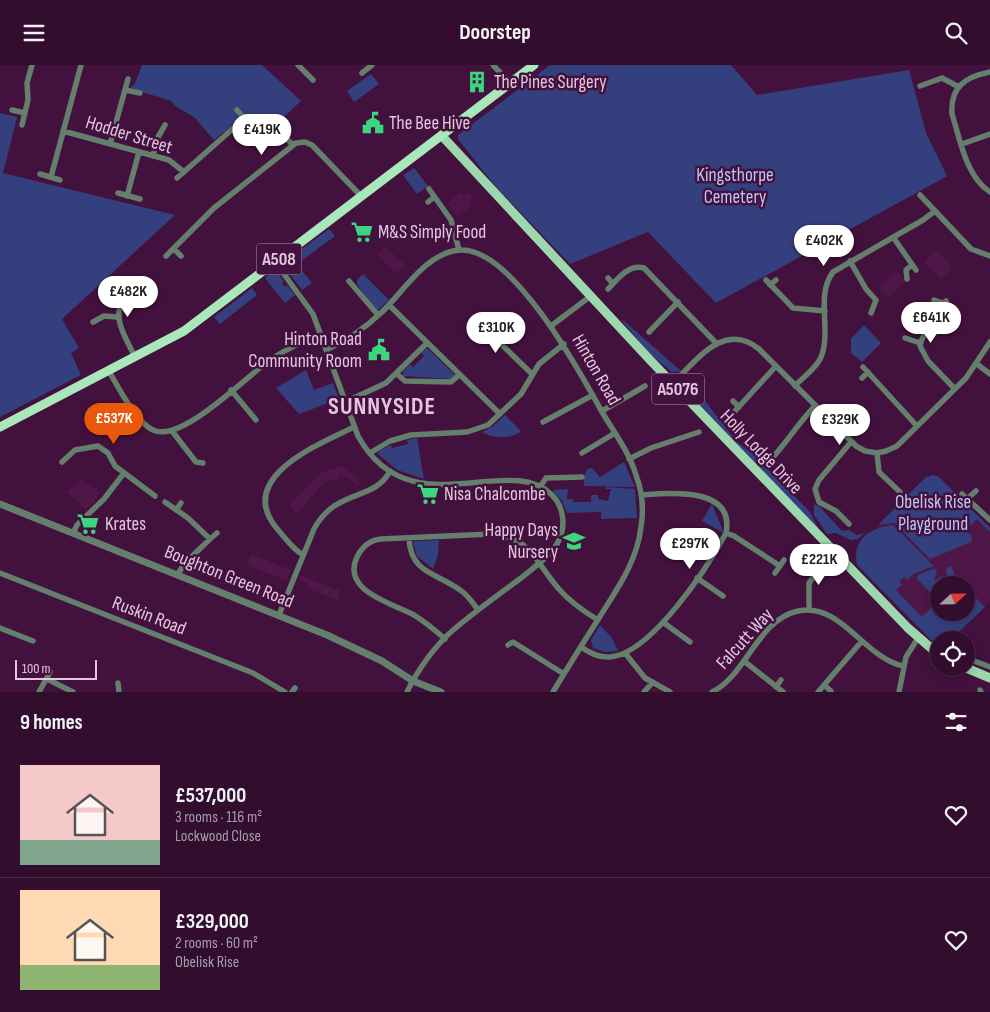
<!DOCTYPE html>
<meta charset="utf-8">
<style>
body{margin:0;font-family:"Sofia Sans Condensed",sans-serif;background:#3a1636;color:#f1f3f6;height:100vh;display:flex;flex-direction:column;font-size:19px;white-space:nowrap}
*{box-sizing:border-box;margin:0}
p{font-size:16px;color:#a89caa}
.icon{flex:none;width:28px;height:28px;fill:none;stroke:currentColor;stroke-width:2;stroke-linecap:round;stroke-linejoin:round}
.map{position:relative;height:627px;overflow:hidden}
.panel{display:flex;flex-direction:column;background:#320d2e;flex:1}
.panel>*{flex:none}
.needle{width:32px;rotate:68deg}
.buttons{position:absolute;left:930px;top:511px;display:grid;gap:10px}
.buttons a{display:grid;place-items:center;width:45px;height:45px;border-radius:50%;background:#320d2e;box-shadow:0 2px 8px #0003,0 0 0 1px #4d2d4a;font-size:25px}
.scale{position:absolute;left:15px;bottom:12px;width:82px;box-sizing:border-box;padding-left:5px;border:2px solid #e5c6df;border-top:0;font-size:14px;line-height:18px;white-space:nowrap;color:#e5c6df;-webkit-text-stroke:4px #43113d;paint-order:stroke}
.price{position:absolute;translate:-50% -42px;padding:0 11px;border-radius:18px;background:#fff;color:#222;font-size:16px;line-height:32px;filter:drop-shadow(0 1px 2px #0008)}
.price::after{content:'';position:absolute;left:50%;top:30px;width:15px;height:11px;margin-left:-8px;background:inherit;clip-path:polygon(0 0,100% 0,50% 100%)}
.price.current{background:#ea580c;color:#fff}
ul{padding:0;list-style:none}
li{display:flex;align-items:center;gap:15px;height:125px;padding:0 20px}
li+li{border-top:1px solid #4d2d4a}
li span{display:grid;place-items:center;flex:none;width:140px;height:100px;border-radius:0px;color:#555}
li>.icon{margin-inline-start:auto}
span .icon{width:60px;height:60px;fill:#fffc;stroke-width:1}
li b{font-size:21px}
h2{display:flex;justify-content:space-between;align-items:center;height:60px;padding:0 20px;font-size:21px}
header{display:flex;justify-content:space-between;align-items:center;height:65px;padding:0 20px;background:#320d2e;font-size:22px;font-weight:700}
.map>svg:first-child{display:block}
</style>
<header><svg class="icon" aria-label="menu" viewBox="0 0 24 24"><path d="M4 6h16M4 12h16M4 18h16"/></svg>Doorstep<svg class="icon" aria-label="search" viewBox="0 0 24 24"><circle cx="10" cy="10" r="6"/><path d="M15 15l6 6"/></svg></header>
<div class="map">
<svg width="990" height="627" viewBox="0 0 990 627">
<rect width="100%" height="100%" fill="#43113d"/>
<path fill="#4f1648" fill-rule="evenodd" d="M469,126L474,132L469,136L472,140L458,151L447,138L460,127L463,131Z
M386,182L405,200L397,209L377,189Z
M936,185L953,202L941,214L924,197Z
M896,206L906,216L888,232L879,223Z
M341,401L358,412L360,420L355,421L353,417L339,409L340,413L326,416L297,448L289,440L322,407Z
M82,415L99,427L94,437L86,445L67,427Z
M975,448L990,463V537L950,575H939V583L873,517L862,493L879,459L886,451L929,493ZM939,520H966V548H939Z
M251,489L291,505L287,516L246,500Z
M300,510L340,526L337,535L307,523L308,518L298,514Z"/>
<path fill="#343f7e" d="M142,0H262L301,36L273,62L257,57L253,59L238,42L235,45L239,51V55L214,75L194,52L175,41L171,36L130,23L135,18Z
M550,0H731L757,30L909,5L926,68L947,111L716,238L648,167L570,199L495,121L458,74V70Z
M371,9L379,19L354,37L347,26Z
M0,48L17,52L3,108L175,150L62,254L79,283L71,288L81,310L0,352Z
M414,103L428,121L417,129L403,110Z
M329,164L335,171L288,206L285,200L287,195Z
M298,201L312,218L302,225L289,208Z
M273,207H277L284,217L282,218L285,222L287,220L295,230L285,238L265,213Z
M363,209L389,235L378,245L374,243L357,219V215Z
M252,223L257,230L220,259L214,252Z
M622,256L623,255L681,306L672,307L650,289Z
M864,260L881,278L862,297L851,288V274Z
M427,283L455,310L451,314L403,311V306L410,299L413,302L424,291L421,287Z
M306,305L314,325L333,318L339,334L299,349L276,323Z
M685,310L736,376L754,390L810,447L819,465L700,341L684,320Z
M505,350L521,366C512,374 493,374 482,367L492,362Z
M417,373L424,414L397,405L378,389L379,386L391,380L392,383L408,379L407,375Z
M624,397L635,422L584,421V412L587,404L592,403L600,412Z
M933,410L939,412L990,463V467L977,454L966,465L972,472L971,477L930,494L894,458L878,460L926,412Z
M606,422L635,424L637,453L601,454V447L567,448L562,436L553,426L554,425L579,423L568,424L567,434H573L574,437H591V430H598V434L608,436L611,424H606Z
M712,439L723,466L722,467L702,456Z
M814,439L819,441L842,466L848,465L857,470L864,468L880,453L858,474L851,475L836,468L827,469L814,450Z
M893,460L934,501L913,509L907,515L904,512L899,517L902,520L896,525L922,552L939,535V548H966V533H976L985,542L950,575H939V583L857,500C852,474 870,463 893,460Z
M439,475L438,490L433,504L417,491L413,478L415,476Z
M951,501L958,517L952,520H939V531L933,530L917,514L918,510L935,503L937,509L934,513L936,515L941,511L944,513L947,512L946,504Z
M600,560L612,573L618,586L605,587L593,583L591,575Z"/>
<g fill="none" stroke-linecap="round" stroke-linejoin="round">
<path stroke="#647f6c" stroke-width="5.5" d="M298,0L313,15
M493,0L510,18
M990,7C965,12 950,22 952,49C960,74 966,112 990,127
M362,8L372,0
M920,21L942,13L957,21
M125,25L140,28
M12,45L25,48
M237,45L250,59
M22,60L28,35L27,18L32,0
M274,61L292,79
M63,66L169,95L184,107
M110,79L128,14
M962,79L990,69
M153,91L158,72L165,60
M40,109L60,115
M51,112L81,0
M177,113L245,53
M429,124L451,155L459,185
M118,128L140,134
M920,130L971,184L990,191
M127,131L139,87
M428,137L434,132
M893,172L916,205
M174,184L181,191
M166,191L214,143L296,78L305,77L312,80L361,131
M850,196L866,224L876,235L871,248
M275,197L313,249L358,371C409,464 509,386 552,430C565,443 566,464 557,479C548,493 533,503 521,513C498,530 474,547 452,566C434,582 417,606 407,627
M608,213L613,219
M907,214L906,205L912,200
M766,215L793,243L825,246
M349,216L378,250
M770,220L776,215
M608,224C618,214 628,199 644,203L716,278
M128,229L134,235
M934,235L943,238L946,236
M943,238C944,258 922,263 920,281L928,296L955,324
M389,240L500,349
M476,255L532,309
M93,257L104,251L117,252
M551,261L592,230
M649,267L678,237
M905,273L920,278
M326,285C347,276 366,262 382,247C404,226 427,187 460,185C512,182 580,307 602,347C614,367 629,387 636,410C642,426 644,444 641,462C637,497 617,524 599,553C583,578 568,602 553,627
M135,292C118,258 107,243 141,216
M977,299L990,309
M863,302L917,361
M108,305C119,322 135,357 153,365C182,379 248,309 273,293C288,283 304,276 321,270
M397,309L405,316L451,317L459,310
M862,313L868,307
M673,318C697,295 724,256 759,284L856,381L865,386L877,388L886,386L897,381L966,313L990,277
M795,321C803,312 817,303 821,292C832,265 815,231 833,207L923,155L935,146
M231,325L256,355
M733,336L739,342
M345,337L386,318L427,278
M602,346L645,321
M734,347L776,301
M543,357L593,330
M172,366L196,397L203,398
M370,388L390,376L411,370L467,367L488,360L521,329L539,299L564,279
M582,388L615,368
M877,388L879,407L900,427L899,431
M773,392C788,376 799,357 815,341
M629,394L651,383L699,367
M62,397L75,385L98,381L108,388L115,401L155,431
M540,422L546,413L582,412
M962,429L990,455
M967,434L976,426
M165,437L188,453L210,474L184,499L178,509
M176,445L181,438
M849,459L836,446L819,437L815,424L819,415L851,377
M73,468L77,460L104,434L124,408
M726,468L734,471L780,501
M409,473C410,508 437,508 460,525C468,530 473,538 478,545
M210,474L217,468
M303,490C293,484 286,474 279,466C232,414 317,380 354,362
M822,501L829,507
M0,508L253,608L285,627
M775,508L784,495
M697,513L723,531
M809,545V518L826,496
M279,550L314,464C336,423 374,437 390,406
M664,558L690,577
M0,563L33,576
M445,574C435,565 425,557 414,550C392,538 341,526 357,492C362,482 370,475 381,474L491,469C531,472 536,498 558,523C569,536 583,546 598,555
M508,580L513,577L564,609
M581,582C590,588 599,593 610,592C651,589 708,502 726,468C735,421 670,428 641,430
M625,588L645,613L670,627
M966,593L990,602
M744,596L783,627
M47,614L73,627
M118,618L119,627
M824,620L831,626
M776,622L781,615
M980,625L981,627
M39,627L50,607
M292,627L295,623
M644,627L652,618
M712,627C747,610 757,555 798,546C841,537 863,592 903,601
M818,627L862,576
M899,627L906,592L918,573"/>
<path stroke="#647f6c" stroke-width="7" d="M0,439L327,570L382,596L413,616L441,627"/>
<path stroke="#9dd7ae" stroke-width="9" d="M442,71L651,296L908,563L939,590
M964,602L990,613"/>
<path stroke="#a8e8bb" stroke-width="9" d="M0,362L184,266L534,0"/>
</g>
<defs>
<g id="building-bare" transform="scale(1.725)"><path d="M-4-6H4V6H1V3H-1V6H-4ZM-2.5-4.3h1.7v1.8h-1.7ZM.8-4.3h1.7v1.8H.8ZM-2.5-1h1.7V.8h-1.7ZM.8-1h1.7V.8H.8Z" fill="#3bd77e" stroke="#43113d" stroke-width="2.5" paint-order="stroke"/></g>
<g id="civic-bare" transform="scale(1.725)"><path d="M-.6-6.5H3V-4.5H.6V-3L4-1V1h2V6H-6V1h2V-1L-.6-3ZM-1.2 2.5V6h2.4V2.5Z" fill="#3bd77e" stroke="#43113d" stroke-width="2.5" paint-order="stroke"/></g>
<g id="supermarket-bare" transform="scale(1.725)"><path d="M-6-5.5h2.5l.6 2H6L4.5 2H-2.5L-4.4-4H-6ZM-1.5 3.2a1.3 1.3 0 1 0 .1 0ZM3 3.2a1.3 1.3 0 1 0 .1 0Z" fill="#3bd77e" stroke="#43113d" stroke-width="2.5" paint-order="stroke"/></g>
<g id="school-bare" transform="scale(1.725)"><path d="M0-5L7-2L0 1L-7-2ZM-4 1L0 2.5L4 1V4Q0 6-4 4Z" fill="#3bd77e" stroke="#43113d" stroke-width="2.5" paint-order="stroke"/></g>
</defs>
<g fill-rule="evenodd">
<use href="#building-bare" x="477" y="17"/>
<use href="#civic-bare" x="373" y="58"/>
<use href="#supermarket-bare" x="362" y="167"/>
<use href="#civic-bare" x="379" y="285"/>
<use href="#supermarket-bare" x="428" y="429"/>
<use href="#supermarket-bare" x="88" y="459"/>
<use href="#school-bare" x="574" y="476"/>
</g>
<g text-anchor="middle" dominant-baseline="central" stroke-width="5" stroke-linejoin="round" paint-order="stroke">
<g fill="#43113d" stroke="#b490ae" stroke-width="1">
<rect x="256.5" y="178.5" width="45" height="31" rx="4"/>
<rect x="652" y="308.5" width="52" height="31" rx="4"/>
</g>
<g font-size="18" font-weight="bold" fill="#e5c6df">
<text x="279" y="194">A508</text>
<text x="678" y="324">A5076</text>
</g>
<g font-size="19" fill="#e5c6df" stroke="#43113d" text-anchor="start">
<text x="494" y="17">The Pines Surgery</text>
<text x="389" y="58">The Bee Hive</text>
<text x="378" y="167">M&amp;S Simply Food</text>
<text x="362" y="274" text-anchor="end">Hinton Road<tspan x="362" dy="22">Community Room</tspan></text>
<text x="444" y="429">Nisa Chalcombe</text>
<text x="105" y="459">Krates</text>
<text x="558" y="465" text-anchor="end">Happy Days<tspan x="558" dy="22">Nursery</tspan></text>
</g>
<g font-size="19" fill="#e5c6df" stroke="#43113d">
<text transform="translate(129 70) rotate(17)">Hodder Street</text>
<text transform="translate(596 305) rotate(60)">Hinton Road</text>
<text transform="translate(761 387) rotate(46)">Holly Lodge Drive</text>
<text transform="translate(229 512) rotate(22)">Boughton Green Road</text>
<text transform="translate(149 551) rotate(21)">Ruskin Road</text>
<text transform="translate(745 574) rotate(-48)">Falcutt Way</text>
</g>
<g font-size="19" fill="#bbc7f5" stroke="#43113d">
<text x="735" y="110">Kingsthorpe<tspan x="735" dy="22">Cemetery</tspan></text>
<text x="933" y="437">Obelisk Rise<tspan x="933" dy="22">Playground</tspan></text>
</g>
<g font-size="24" font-weight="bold" letter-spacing="1" fill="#e5c6df" stroke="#43113d">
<text x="382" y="341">SUNNYSIDE</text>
</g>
</g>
</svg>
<div class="buttons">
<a><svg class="needle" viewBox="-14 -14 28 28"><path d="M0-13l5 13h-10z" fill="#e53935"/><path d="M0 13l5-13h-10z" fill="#a89caa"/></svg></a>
<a><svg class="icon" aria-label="locate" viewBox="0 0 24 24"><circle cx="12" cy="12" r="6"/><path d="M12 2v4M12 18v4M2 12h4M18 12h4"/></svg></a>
</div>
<div class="scale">100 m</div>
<b class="price" style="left:262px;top:91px">£419K</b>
<b class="price" style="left:824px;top:202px">£402K</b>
<b class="price" style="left:128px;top:253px">£482K</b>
<b class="price" style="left:931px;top:279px">£641K</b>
<b class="price" style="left:496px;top:289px">£310K</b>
<b class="price current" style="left:114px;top:380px">£537K</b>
<b class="price" style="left:840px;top:381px">£329K</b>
<b class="price" style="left:690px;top:505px">£297K</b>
<b class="price" style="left:819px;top:521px">£221K</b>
</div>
<section class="panel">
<h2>9 homes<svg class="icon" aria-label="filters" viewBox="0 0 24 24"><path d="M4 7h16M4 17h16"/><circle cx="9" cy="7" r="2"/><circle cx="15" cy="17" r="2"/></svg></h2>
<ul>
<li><span style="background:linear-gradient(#f6c9c9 75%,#7fa58c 0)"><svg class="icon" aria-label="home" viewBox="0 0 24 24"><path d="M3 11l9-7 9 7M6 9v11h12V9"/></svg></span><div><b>£537,000</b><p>3 rooms · 116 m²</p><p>Lockwood Close</p></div><svg class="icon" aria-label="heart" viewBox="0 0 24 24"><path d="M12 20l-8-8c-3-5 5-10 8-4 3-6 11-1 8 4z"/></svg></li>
<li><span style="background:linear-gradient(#ffd9b3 75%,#8fb573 0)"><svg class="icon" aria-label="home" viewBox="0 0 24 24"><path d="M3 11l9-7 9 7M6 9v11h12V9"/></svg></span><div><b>£329,000</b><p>2 rooms · 60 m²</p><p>Obelisk Rise</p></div><svg class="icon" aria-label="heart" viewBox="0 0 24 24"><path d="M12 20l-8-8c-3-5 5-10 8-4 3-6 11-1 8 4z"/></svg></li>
</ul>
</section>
